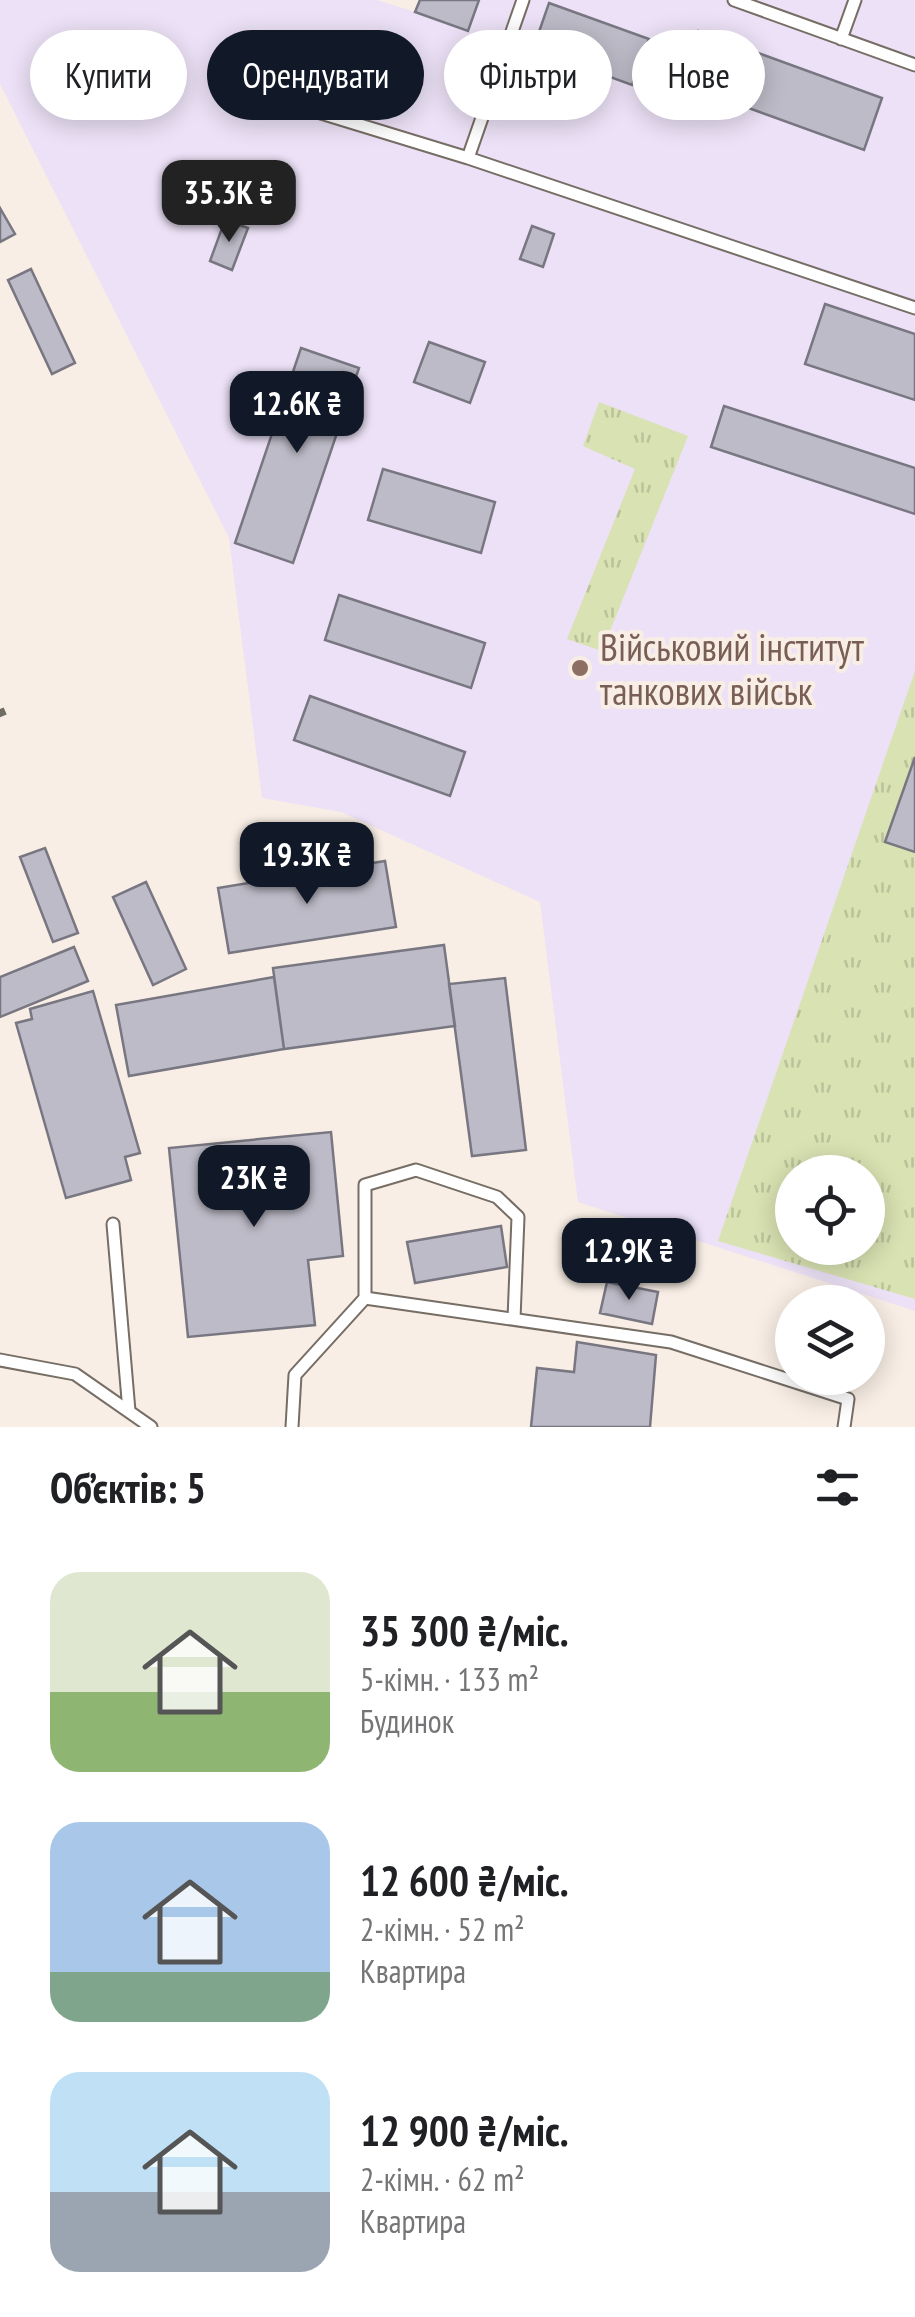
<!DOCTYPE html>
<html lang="uk">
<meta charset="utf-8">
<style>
body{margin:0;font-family:"PT Sans Narrow",sans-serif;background:#f2f2f2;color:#202124;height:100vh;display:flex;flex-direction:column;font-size:38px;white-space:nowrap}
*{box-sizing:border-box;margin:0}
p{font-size:32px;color:#757577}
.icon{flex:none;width:55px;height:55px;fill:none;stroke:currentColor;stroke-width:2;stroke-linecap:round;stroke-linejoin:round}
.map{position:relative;height:1427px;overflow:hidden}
.side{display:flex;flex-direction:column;background:#fff;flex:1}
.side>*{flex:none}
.guide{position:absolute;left:30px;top:30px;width:855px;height:90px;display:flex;gap:20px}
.fabs{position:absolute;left:775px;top:1155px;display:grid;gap:20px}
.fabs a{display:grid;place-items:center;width:110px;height:110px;border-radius:50%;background:#fff;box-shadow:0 5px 25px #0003;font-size:50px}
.price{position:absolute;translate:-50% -85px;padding:0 22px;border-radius:20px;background:#111827;color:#fff;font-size:32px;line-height:65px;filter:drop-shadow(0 2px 5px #0008)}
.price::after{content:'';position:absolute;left:50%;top:60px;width:30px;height:22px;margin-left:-15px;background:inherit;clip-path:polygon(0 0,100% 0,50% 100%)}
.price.on{background:#222;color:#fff}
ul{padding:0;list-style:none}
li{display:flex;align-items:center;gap:30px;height:250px;padding:0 50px}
li span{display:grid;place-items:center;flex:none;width:280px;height:200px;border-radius:30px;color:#555}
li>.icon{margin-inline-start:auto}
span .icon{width:120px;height:120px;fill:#fffc;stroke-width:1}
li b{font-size:42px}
h2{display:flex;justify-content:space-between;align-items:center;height:120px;padding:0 50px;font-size:42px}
.tag{padding:0 35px;border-radius:45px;background:#fff;box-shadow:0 5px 25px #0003;font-size:35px;line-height:90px}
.tag.on{background:#111827;color:#fff}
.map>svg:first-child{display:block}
</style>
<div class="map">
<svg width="915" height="1427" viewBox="0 0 915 1427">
<defs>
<pattern id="grass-tufts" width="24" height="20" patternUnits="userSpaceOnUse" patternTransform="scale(2.5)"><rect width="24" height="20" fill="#d9e2b2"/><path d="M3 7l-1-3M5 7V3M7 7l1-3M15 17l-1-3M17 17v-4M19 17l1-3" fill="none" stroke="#bac299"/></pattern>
</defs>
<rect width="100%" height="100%" fill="#f8eee5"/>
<path fill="#ece1f6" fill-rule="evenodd" d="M0,0H377L415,12L420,0H915V1311L578,1202L540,902L341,812L262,798L229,538L0,84ZM792,1172H868V1248H792Z"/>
<path fill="url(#grass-tufts)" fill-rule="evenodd" d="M599,402L688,436L602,651L567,639L635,469L583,446Z
M915,671V1299L718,1241ZM792,1172H868V1248H792Z"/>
<path fill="#bdbbc7" stroke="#787681" stroke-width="2.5" d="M420,0H479L468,31L415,12Z
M549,3L649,39L632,85L533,49Z
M698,31L882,98L864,150L680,83Z
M0,208L15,234L0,242Z
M225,220L248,228L232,270L210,261Z
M532,226L554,234L543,267L520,259Z
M31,269L75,363L52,374L8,280Z
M825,304L915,334V400L805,364Z
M429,342L485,362L470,403L414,382Z
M301,348L359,368L293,563L235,543Z
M724,406L915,468V514L711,447Z
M383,469L495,502L481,553L368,520Z
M339,595L485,643L471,688L325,640Z
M310,696L465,752L450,796L294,740Z
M915,757V852L885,842Z
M45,848L78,933L53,942L20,857Z
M385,861L396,927L229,953L218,888Z
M146,882L186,969L153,985L113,897Z
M444,945L455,1026L284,1049L273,968Z
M74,947L88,981L0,1017V977Z
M274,977L284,1049L129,1076L116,1005Z
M505,978L526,1150L472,1156L449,984Z
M93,991L140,1153L125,1157L131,1180L66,1198L16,1023L32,1019L30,1009Z
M331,1132L343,1256L308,1260L315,1325L188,1337L169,1148Z
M501,1226L507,1267L415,1283L407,1242Z
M607,1282L658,1292L652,1324L600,1313Z
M577,1342L656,1355L650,1427H531L537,1368L574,1372Z"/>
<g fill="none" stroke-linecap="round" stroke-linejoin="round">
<g stroke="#766d65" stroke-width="15">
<path id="lane" d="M734,0L915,65
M841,39L855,0
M275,99L468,158L915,308
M468,158L523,0
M113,1224L129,1411
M365,1298V1185L416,1170L497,1197L518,1217L514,1319
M0,1360L75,1374L151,1427
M292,1427L295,1375L365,1298L671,1342L848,1399L844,1427"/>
</g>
<use href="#lane" stroke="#fff" stroke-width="11"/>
<path stroke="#716b66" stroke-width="8" stroke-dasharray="12 12" stroke-linecap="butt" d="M0,709L3,716"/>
</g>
<circle fill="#8d6e63" stroke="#f8eee5" stroke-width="4" cx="580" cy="668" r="10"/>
<g text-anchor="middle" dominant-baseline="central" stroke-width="8" stroke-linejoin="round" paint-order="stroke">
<g font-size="38" fill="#785e54" stroke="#f8eee5" text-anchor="start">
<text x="600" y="646">Військовий інститут<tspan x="600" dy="44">танкових військ</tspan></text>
</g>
</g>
</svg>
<div class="fabs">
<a><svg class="icon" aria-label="locate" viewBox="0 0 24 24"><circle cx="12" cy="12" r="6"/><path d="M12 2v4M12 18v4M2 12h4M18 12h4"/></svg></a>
<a><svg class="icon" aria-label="layers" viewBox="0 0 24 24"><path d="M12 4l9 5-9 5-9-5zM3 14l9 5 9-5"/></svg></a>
</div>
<b class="price on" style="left:229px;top:245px">35.3K ₴</b>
<b class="price" style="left:297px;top:456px">12.6K ₴</b>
<b class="price" style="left:307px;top:907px">19.3K ₴</b>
<b class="price" style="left:254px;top:1230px">23K ₴</b>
<b class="price" style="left:629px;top:1303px">12.9K ₴</b>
<div class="guide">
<a class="tag">Купити</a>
<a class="tag on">Орендувати</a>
<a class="tag">Фільтри</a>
<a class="tag">Нове</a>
</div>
</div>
<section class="side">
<h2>Об’єктів: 5<svg class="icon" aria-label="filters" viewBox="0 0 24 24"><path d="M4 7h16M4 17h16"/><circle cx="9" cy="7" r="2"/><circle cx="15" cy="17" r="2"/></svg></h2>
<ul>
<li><span style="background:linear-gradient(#dfe7d0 60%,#8fb573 0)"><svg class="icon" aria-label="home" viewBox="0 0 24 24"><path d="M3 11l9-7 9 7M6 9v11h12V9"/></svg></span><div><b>35 300 ₴/міс.</b><p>5-кімн. · 133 m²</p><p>Будинок</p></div></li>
<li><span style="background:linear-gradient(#a9c7e8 75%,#7fa58c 0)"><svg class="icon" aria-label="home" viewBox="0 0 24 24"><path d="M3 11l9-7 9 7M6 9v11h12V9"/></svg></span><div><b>12 600 ₴/міс.</b><p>2-кімн. · 52 m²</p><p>Квартира</p></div></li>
<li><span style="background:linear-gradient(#bfe0f5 60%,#9aa5b1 0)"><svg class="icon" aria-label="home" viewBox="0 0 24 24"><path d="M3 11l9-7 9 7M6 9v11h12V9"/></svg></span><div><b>12 900 ₴/міс.</b><p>2-кімн. · 62 m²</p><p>Квартира</p></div></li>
</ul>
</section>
